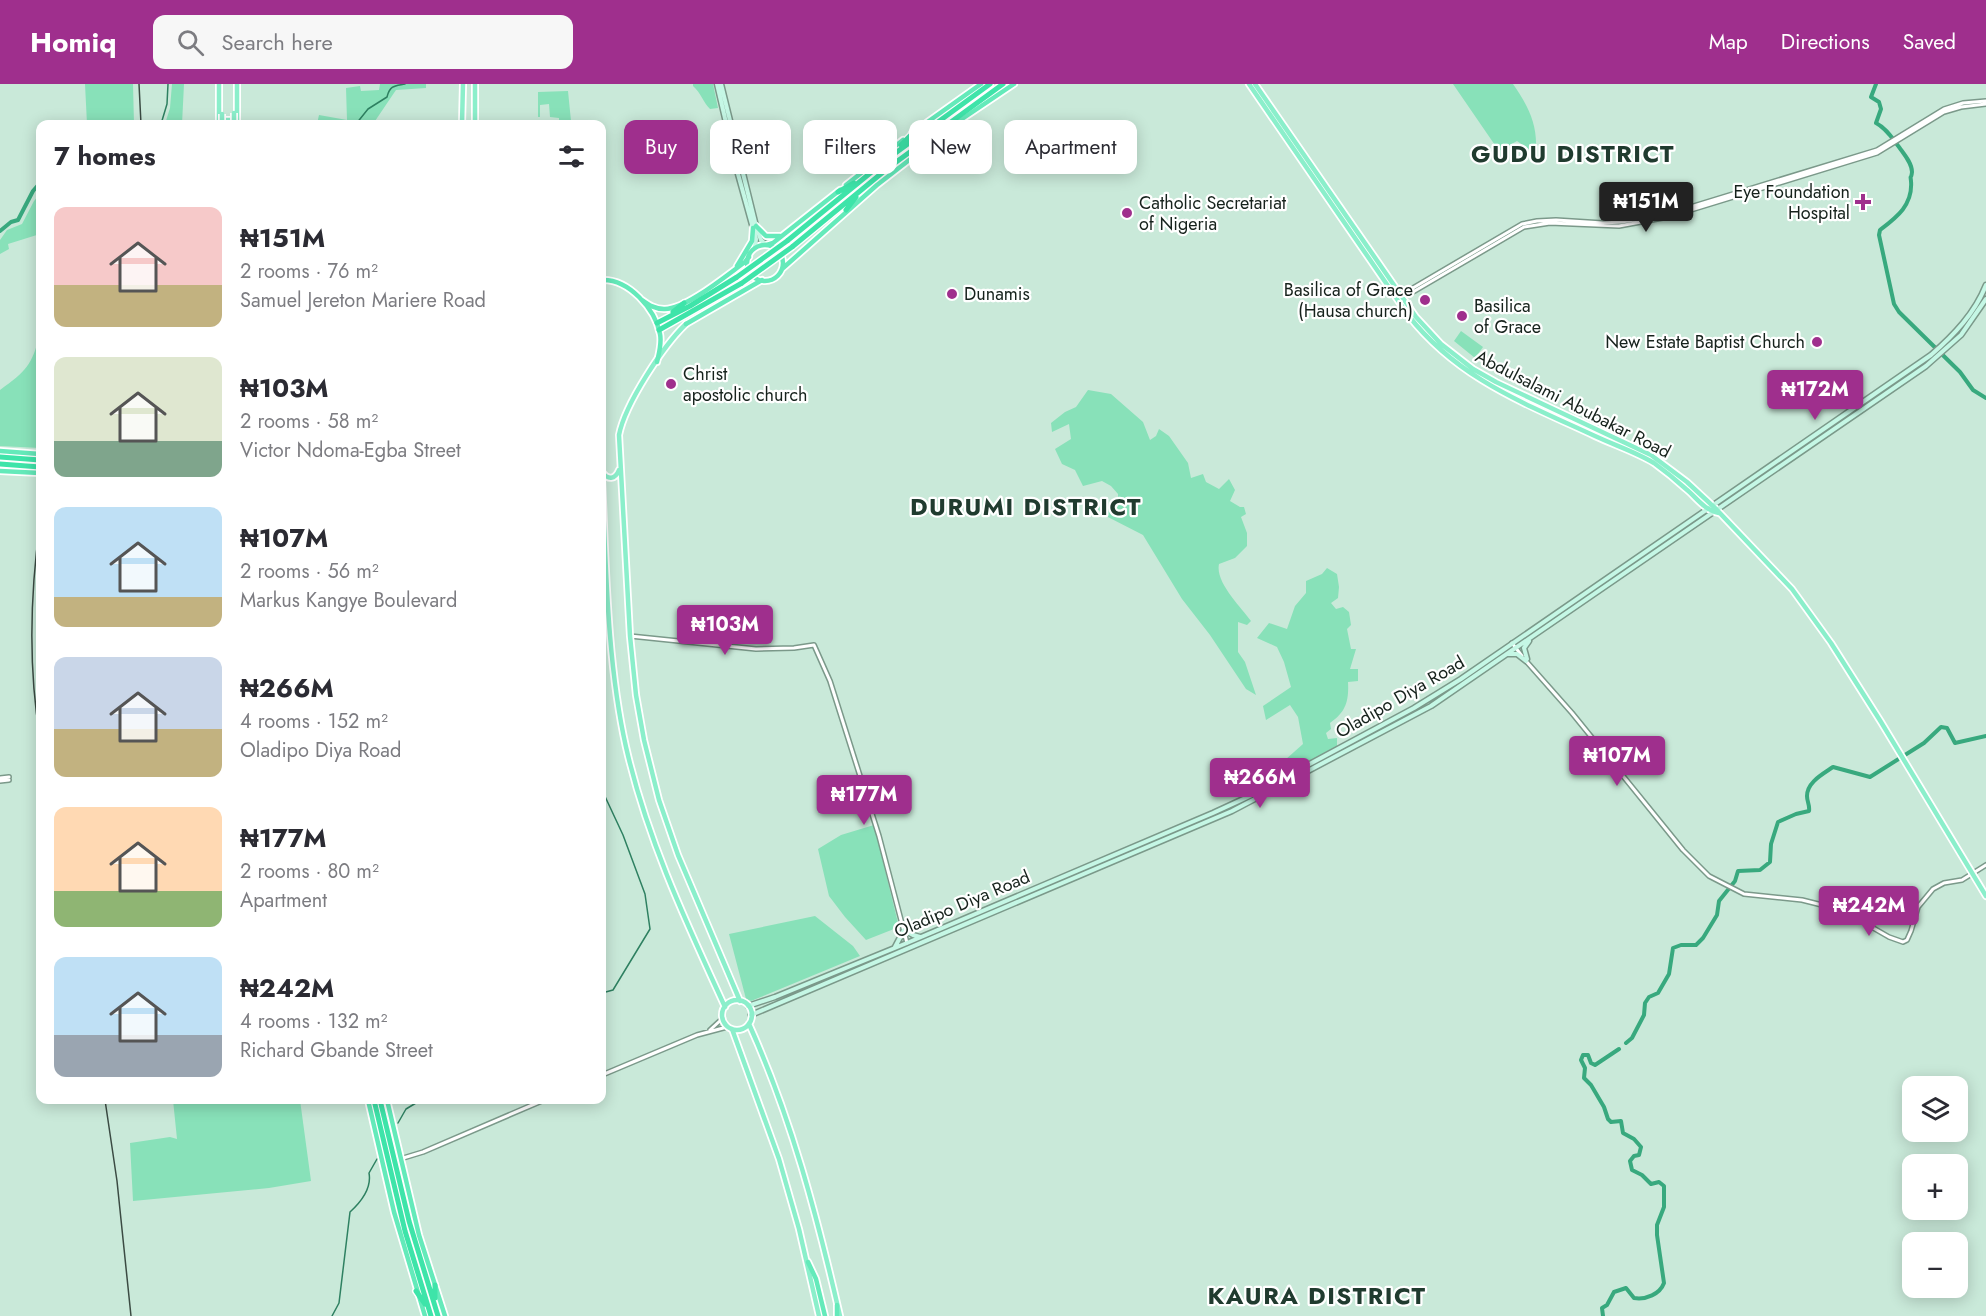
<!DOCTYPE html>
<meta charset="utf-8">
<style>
body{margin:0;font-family:Jost,sans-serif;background:#f7f7f7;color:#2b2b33;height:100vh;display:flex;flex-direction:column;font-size:22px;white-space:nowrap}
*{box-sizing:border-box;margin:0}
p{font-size:20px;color:#7c7c81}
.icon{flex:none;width:33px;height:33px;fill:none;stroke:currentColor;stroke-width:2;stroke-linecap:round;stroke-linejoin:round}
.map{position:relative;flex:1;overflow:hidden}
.details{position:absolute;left:36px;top:36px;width:570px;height:984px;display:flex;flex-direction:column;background:#fff;border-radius:12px;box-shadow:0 3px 15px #0003}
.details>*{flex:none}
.top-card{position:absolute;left:624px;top:36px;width:570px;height:54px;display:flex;gap:12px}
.buttons{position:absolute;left:1902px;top:992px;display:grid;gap:12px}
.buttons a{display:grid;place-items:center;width:66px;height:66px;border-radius:12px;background:#fff;box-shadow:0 3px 15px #0003;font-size:30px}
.price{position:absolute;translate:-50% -51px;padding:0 14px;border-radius:6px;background:#9f2f8d;color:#fff;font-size:20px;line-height:39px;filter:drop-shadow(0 2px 3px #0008)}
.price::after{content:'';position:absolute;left:50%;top:36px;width:18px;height:14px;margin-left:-9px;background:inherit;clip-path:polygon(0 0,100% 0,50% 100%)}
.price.active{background:#222;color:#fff}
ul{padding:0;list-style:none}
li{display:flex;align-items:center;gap:18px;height:150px;padding:0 18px}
li span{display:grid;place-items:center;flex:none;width:168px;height:120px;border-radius:12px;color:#555}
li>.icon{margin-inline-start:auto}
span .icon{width:72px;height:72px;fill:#fffc;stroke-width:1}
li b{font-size:26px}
h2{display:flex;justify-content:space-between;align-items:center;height:72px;padding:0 18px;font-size:26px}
.chip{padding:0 21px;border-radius:12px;background:#fff;box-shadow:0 3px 15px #0003;font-size:21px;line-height:54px}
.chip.active{background:#9f2f8d;color:#fff}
header{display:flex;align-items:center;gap:36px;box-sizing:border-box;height:84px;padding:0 30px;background:#9f2f8d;color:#fff}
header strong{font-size:28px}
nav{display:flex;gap:33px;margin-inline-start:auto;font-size:21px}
.search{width:420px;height:54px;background:#f7f7f7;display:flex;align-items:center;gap:15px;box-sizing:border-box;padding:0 21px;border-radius:12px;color:#7c7c81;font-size:22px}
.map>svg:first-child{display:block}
</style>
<header>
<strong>Homiq</strong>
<div class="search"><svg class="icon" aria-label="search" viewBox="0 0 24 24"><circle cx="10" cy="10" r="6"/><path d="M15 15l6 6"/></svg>Search here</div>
<nav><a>Map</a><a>Directions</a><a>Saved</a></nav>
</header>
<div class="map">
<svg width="1986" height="1232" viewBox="0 0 1986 1232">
<rect width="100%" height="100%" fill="#c9e9d9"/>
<path fill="#88e1b9" d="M85,0H133L134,40H87Z
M172,0H184L182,40H165L170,24Z
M380,0H426V4L396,6L373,40H317L319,31L347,36L346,4L360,2L361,7L379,6Z
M693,0H713L718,24L710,25C703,18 701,9 693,2Z
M1453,0H1513C1527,20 1537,39 1536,63L1530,66L1517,57L1499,67Z
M568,7L571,37L560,40H538V37H559V34L550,33L549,20L540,21V33H538V8Z
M40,110V150L8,160L9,165L0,170V156L7,146L22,140L34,117Z
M1461,247L1483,263L1475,274L1454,257Z
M40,249V364L0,362V306C26,287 32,282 40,249Z
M1088,306L1111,310L1143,338L1150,356L1156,352L1159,345L1169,352L1188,379L1191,394L1203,390L1206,398L1219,405L1229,395L1235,406L1230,417L1240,423H1244L1246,430L1241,433L1247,449V462L1235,474L1219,480C1215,498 1241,523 1251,537L1247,541L1238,538V568L1245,578L1256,611L1246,605L1210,551L1182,515L1143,451L1102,430L1098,425L1102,419L1118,423V410L1111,402L1102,397L1083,402L1075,386L1062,380L1055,365L1071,355L1069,340L1052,348L1051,339L1065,328L1076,323Z
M1327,484L1337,490L1339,503L1338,514L1331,519L1336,525L1343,523L1349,528L1351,541L1347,545L1351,565H1356L1350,585H1358V597L1348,598C1349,617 1346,628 1330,639L1331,645L1326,649L1328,655L1337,654V663L1290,687L1285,676L1303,660L1298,633L1290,621L1266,636L1263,622L1291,603L1284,578L1277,563L1257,554L1269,539L1287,545L1295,522L1306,509V497L1322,490Z
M874,741L899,843L866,856L845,833L829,812L818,765L841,751Z
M815,832L853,862L860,872L751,917L746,915L729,850Z
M173,1016H302H300L311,1097L269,1104L133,1117L130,1059L170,1053L177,1055Z"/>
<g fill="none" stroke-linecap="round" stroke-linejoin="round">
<path stroke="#2e8061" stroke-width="1.5" d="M161,40L167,20L168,0
M356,40L368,25L387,13C390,1 395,2 405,0
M602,706L623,751L645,810L650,845L613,906L602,909
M398,1039L406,1025L421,1016
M332,1232L339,1219L350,1128C361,1118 372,1105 369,1089L377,1075"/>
<path stroke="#38a97e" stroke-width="4" d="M1876,0L1871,13L1879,18L1881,25L1876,39C1886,44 1892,54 1899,63C1904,70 1912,79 1912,88C1911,97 1910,89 1911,97C1913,121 1897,133 1880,146L1879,151L1894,220L1899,228L1960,288L1973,306L1986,314
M0,147L11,138L18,136L33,107L40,99
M1626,959L1632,954L1644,931L1645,919L1649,913L1658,909L1669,890L1673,864L1681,861H1696L1703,854L1717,831L1719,817L1735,797L1738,787L1760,786L1770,778L1771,760L1778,738L1796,730L1809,727C1810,721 1807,718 1807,712C1807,698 1823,690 1833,683L1870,693L1924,659L1941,643L1947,644L1955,659L1986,652
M1603,1232L1602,1224L1607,1221L1614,1208L1626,1204L1634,1214C1646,1216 1660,1210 1664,1199L1657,1151V1141L1664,1123V1102L1659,1098L1651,1100L1642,1091L1632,1086L1630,1077L1634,1072L1639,1071L1641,1063L1634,1055L1623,1049L1621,1037L1611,1038L1608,1035L1604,1023L1591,1001L1584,994L1585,984L1581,976L1583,971H1588L1591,979L1595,981L1619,965"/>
<g stroke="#7b998a" stroke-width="6">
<path id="tertiary" d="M1401,211L1522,140L1537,137L1556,136L1603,139L1621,138L1661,132L1877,66L1944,25L1963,19L1986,17
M1401,215L1524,143L1550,139L1619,142L1668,133L1877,69L1944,28L1961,23L1986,20
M630,552L756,565L794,564L814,561L830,597L879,752L907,859
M1512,559L1522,572
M1526,577L1572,629L1683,766L1709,792L1744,810L1802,816L1842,826L1889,853L1903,858L1907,856L1911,847L1918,823L1933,805L1944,799L1962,796L1986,781
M0,694L9,693
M0,697L9,696
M710,946L722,935
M602,991L697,951L727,943
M400,1075L423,1068L544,1016"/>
</g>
<g stroke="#7b998a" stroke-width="7">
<path id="secondary" d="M717,0L738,90L756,155L755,164
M721,0L756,142L761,156L766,161
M1508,570H1517L1526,577
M1527,575L1524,564L1529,557
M895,863L904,846L913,851L920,853
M748,922L775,913L907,859L1213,729L1252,711L1414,624L1461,595L1931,271C1954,251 1975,229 1986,201
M751,931L1232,727L1431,622L1926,282L1961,251L1986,215"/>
</g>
<g stroke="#fff" stroke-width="8">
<path id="primary" d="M219,0V40
M1249,0L1408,231C1458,295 1524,319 1595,352C1614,361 1636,368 1654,379C1665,387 1676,396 1686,405C1697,414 1704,426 1719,429
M1255,0L1416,233L1441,260L1473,285L1496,298L1651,371L1687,398L1716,425L1792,505L1831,559L1881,638L1986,812
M219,36H237
M237,40V0
M462,40L463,0
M475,40V0
M686,240C663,262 625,320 619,351L630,552L636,611L644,656L659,716L678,771L740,917
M602,388C608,396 615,396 619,386
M602,395C606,481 607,579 626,663C647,755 686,838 725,923
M722 931a15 15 0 1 1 30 0a15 15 0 1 1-30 0Z
M749,940C791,1033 817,1132 840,1232
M732,945L779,1075L799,1145L819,1232"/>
</g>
<g stroke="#fff" stroke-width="8">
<path id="trunk" d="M912,49L981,0
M846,101L903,56
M756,142L766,152H780
M767,161L773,159L840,106
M747 179a18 18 0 1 1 36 0a18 18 0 1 1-36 0Z
M737,182L752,157L753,144
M782,185L877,101L962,35L1014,0
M602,196C629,195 655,225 660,250C662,259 659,269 657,278
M642,216C649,221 655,225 664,225C685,226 727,191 745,178L749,173
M686,240L762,196
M0,367L40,370
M0,387L40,389
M368,1016L394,1128L425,1232
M387,1016L419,1151L445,1232
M808,1178L816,1195L825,1232
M837,1232V1221"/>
</g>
<g stroke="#fff" stroke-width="8">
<path id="motorway" d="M923,60L935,56
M901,61L915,47
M838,108L854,99
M846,126L856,113
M787,157L890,73L990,0
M792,163L888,84L1003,0
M673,228L684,219
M657,239L690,222L737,193
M659,246L742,199
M0,373L40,376
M0,380L40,383
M374,1016L405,1147L431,1232
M380,1016L409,1137L438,1232
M435,1201V1214
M416,1207L425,1220"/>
</g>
<use href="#tertiary" stroke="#fff" stroke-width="3"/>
<use href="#secondary" stroke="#c5f7e5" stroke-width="4"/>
<use href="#primary" stroke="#8befcb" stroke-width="4.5"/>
<use href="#trunk" stroke="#64eaba" stroke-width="4.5"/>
<use href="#motorway" stroke="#3ee4a9" stroke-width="5"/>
<path stroke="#3b4b43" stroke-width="1.5" d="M139,0L141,40
M40,439C30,511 28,582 40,654
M105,1016L117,1097L131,1232"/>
<g stroke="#fff" stroke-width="8" stroke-linecap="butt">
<path id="primary-bridge" d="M222,40V30
M234,40V29"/>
</g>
<g stroke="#fff" stroke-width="8" stroke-linecap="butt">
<path id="motorway-bridge" d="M737,193L787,157
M742,199L792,163"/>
</g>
<use href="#primary-bridge" stroke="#8befcb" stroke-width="4.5"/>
<use href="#motorway-bridge" stroke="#3ee4a9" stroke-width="5"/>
</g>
<g fill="#9f2f8d" stroke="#fff" stroke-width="2">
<path d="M1860 109h6v6h6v6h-6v6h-6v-6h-6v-6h6z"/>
<circle cx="1127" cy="129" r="6"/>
<circle cx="952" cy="210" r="6"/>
<circle cx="1425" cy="216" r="6"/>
<circle cx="1462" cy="232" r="6"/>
<circle cx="1817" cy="258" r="6"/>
<circle cx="671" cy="300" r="6"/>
</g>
<g text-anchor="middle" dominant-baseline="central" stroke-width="4.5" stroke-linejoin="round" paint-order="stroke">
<g font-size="18" fill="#16221c" stroke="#fff" text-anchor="start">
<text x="1850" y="108" text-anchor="end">Eye Foundation<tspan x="1850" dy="21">Hospital</tspan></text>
<text x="1139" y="119">Catholic Secretariat<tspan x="1139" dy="21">of Nigeria</tspan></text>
<text x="1413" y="206" text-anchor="end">Basilica of Grace<tspan x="1413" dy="21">(Hausa church)</tspan></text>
<text x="964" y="210">Dunamis</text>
<text x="1474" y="222">Basilica<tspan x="1474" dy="21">of Grace</tspan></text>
<text x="1805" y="258" text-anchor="end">New Estate Baptist Church</text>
<text x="683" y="290">Christ<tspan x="683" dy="21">apostolic church</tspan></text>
</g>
<g font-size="18" fill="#16221c" stroke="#fff">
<text transform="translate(1573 320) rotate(27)">Abdulsalami Abubakar Road</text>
<text transform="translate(1400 613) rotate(-30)">Oladipo Diya Road</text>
<text transform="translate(962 820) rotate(-23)">Oladipo Diya Road</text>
</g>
<g font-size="24" font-weight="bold" letter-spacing="1.5" fill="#203b2f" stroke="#fff">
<text x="1573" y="69">GUDU DISTRICT</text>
<text x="1026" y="422">DURUMI DISTRICT</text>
<text x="1317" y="1211">KAURA DISTRICT</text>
</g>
</g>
</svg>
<div class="buttons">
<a><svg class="icon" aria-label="layers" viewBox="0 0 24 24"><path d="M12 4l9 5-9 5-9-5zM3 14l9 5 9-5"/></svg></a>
<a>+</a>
<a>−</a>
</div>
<b class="price active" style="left:1646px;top:149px">₦151M</b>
<b class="price" style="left:1815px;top:337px">₦172M</b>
<b class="price" style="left:725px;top:572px">₦103M</b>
<b class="price" style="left:1617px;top:703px">₦107M</b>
<b class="price" style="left:1260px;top:725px">₦266M</b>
<b class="price" style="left:864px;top:742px">₦177M</b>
<b class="price" style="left:1869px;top:853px">₦242M</b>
<div class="top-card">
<a class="chip active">Buy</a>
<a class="chip">Rent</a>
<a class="chip">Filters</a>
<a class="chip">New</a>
<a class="chip">Apartment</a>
</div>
<section class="details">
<h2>7 homes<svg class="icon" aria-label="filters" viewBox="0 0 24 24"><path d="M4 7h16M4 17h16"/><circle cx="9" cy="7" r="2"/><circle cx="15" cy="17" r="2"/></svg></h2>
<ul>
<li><span style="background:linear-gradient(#f6c9c9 65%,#c2b280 0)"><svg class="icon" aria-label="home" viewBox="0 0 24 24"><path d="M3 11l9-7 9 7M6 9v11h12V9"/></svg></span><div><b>₦151M</b><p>2 rooms · 76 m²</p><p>Samuel Jereton Mariere Road</p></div></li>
<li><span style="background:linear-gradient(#dfe7d0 70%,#7fa58c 0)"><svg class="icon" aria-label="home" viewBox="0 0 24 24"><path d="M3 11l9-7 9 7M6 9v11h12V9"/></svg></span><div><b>₦103M</b><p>2 rooms · 58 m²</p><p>Victor Ndoma-Egba Street</p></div></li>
<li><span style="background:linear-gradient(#bfe0f5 75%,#c2b280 0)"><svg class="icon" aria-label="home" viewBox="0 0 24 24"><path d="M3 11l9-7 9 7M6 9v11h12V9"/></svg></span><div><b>₦107M</b><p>2 rooms · 56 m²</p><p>Markus Kangye Boulevard</p></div></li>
<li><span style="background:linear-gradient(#c9d6e8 60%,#c2b280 0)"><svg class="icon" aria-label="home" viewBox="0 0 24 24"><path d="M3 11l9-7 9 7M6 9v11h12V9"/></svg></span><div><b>₦266M</b><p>4 rooms · 152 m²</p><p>Oladipo Diya Road</p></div></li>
<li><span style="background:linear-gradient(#ffd9b3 70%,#8fb573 0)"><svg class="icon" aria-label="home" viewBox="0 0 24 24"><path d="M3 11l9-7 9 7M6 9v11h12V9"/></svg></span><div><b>₦177M</b><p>2 rooms · 80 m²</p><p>Apartment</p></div></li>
<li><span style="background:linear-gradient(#bfe0f5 65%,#9aa5b1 0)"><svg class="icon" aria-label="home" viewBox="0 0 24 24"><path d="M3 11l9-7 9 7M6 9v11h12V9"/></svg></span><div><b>₦242M</b><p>4 rooms · 132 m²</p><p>Richard Gbande Street</p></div></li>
</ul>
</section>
</div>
